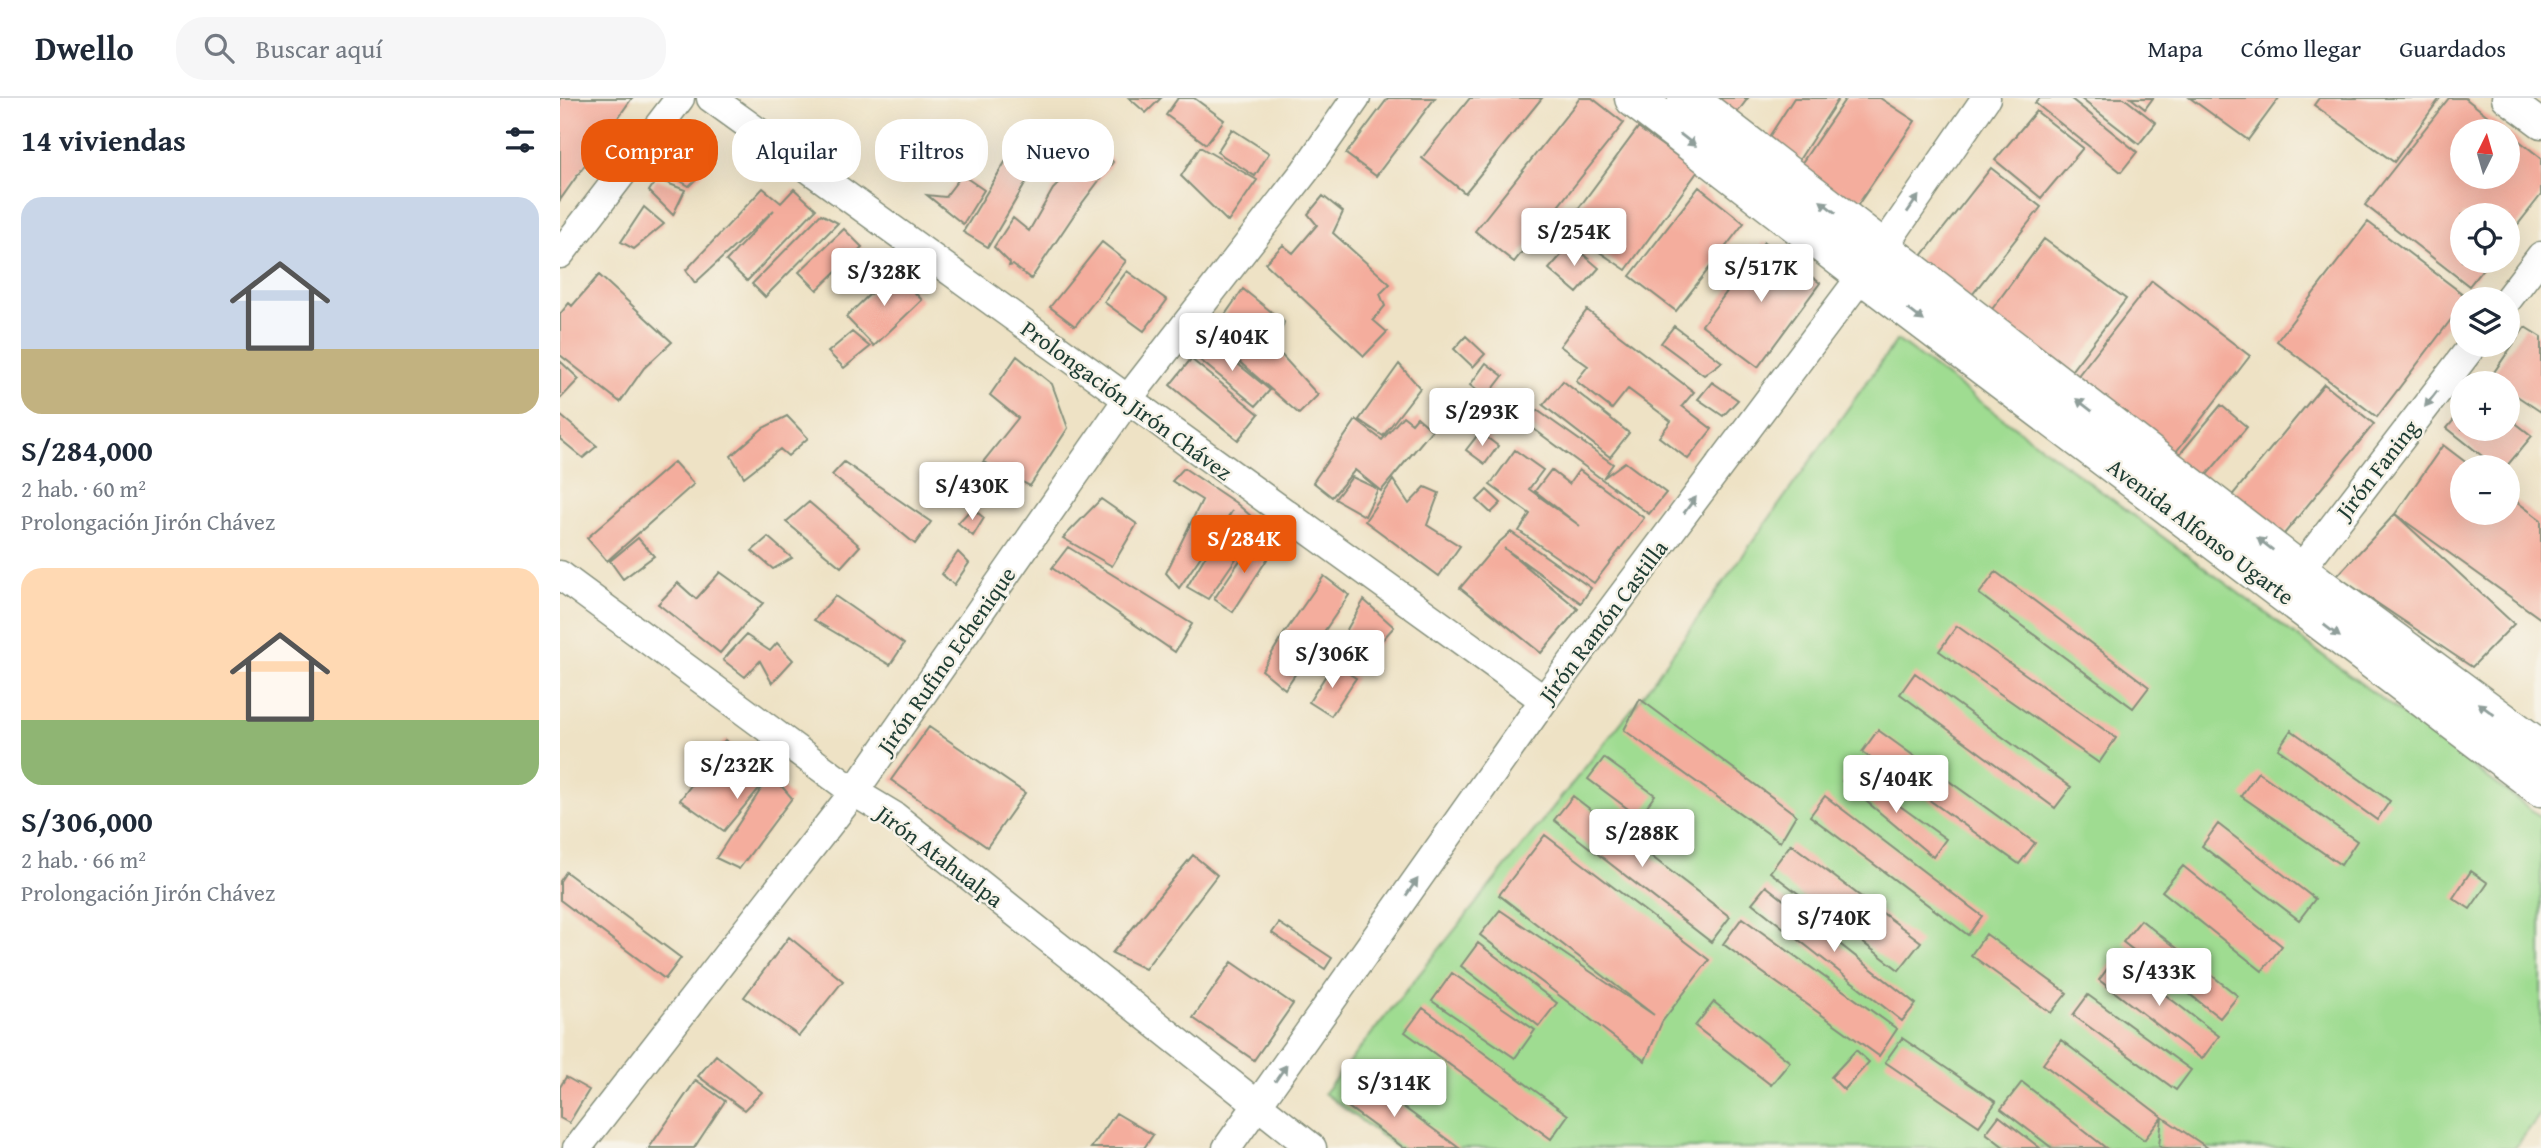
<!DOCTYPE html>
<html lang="es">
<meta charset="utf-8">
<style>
body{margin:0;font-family:"Gentium Book Plus",serif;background:#f6f6f7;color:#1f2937;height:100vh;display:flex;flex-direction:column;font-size:26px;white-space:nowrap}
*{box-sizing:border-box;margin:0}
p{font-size:23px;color:#747a83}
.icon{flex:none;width:38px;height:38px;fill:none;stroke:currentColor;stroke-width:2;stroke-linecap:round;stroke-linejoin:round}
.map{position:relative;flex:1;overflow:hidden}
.side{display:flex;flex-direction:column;background:#fff;width:560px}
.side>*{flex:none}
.banner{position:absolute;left:21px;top:21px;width:665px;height:63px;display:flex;gap:14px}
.needle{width:46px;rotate:5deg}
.controls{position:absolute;left:1890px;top:21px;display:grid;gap:14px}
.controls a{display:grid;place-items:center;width:70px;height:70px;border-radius:50%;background:#fff;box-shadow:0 7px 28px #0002;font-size:35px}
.price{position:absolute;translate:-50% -60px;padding:0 16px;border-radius:7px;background:#fff;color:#222;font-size:23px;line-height:46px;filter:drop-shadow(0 2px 4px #0008)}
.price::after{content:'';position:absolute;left:50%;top:42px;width:21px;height:16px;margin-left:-10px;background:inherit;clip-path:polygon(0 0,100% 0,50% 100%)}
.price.selected{background:#ea580c;color:#fff}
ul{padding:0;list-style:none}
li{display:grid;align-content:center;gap:14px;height:371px;padding:0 21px}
li span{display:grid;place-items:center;height:217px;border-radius:21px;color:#555}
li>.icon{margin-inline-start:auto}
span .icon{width:126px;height:126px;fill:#fffc;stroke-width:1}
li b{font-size:30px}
h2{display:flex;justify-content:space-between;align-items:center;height:84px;padding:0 21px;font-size:30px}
.pill{padding:0 24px;border-radius:28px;background:#fff;box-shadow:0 7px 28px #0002;font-size:24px;line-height:63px}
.pill.selected{background:#ea580c;color:#fff}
header{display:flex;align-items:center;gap:42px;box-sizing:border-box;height:98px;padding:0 35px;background:#fff;border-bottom:2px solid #e0e1e3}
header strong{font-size:33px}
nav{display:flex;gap:38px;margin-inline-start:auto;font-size:24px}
.search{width:490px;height:63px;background:#f6f6f7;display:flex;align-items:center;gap:18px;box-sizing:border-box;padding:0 24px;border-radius:28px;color:#747a83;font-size:26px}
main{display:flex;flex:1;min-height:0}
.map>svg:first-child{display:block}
</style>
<header>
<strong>Dwello</strong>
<div class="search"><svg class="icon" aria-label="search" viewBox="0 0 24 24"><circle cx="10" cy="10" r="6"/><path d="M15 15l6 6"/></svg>Buscar aquí</div>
<nav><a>Mapa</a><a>Cómo llegar</a><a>Guardados</a></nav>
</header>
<main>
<section class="side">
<h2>14 viviendas<svg class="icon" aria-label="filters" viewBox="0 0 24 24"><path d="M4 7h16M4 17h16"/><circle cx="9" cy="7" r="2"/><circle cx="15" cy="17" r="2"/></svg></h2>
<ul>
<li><span style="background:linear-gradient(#c9d6e8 70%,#c2b280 0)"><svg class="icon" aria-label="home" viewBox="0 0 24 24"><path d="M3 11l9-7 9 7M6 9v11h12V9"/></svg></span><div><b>S/284,000</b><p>2 hab. · 60 m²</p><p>Prolongación Jirón Chávez</p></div></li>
<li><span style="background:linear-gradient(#ffd9b3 70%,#8fb573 0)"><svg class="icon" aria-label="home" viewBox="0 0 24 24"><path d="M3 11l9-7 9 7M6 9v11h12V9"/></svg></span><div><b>S/306,000</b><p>2 hab. · 66 m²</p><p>Prolongación Jirón Chávez</p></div></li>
</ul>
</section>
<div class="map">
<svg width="1981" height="1050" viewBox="0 0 1981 1050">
<rect width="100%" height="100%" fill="#f7f3e8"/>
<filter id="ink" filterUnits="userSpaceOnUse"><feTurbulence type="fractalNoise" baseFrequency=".0143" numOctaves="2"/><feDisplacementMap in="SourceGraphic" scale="14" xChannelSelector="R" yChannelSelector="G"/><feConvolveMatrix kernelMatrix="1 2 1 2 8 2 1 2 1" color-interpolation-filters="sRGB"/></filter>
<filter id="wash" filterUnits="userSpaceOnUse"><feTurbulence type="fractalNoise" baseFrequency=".00686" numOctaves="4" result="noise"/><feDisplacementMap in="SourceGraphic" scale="28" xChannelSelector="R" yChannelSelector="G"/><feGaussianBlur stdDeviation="1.57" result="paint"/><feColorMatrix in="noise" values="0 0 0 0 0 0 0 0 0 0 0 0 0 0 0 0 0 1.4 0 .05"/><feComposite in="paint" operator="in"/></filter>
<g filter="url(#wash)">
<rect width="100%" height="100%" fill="#eee2c5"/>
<path fill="#9fdc91" stroke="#5f8c62" stroke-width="2" d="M1337,242L1981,719V1015L1955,1050H838L764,995L1080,601Z"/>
<g id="blocks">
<path fill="#f4ad9d" d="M0,0H72L0,102Z
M569,0H601L586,15Z
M618,0H634L664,22L646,46L606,17Z
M828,0H875L816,78L786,56Z
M910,0H982L905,95L862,60Z
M1020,0H1032L1064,25L954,164L915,133Z
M1154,0H1188L1176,16Z
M1234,0H1279L1239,62L1207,42Z
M1286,0H1320L1355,23L1295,111L1237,72Z
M1480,0H1510L1577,54L1561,74L1475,5Z
M1520,0H1564L1596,25L1579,46Z
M1571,0H1593L1585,11Z
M1630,0H1719L1688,42Z
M1759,0H1880L1834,64L1754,7Z
M1889,0H1905L1947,33H1902V79H1948V34L1981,60V97L1948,139V117H1902V163H1929L1909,188L1805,107Z
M1476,13L1523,50L1481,100L1435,62Z
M1078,30L1138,73L1066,172L1004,130Z
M672,31L709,55L695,78L657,54Z
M129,46L154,64L129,88L107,75Z
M539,46L553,64L520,108L471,181L453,167L449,168L450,165L434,149L453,120L469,133L493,91Z
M640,49L697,82L668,124L621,78Z
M450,56L474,71L428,149L403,134Z
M1431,70L1481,109L1408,202L1358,163Z
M402,77L424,92L403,126L367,97L385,99Z
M97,81L125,92L113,117L89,93Z
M1139,89L1184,125L1116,213L1070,178Z
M203,90L221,105L234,91L256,111L187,183L166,163L214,112L135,185L126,172Z
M763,98L783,114L773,135L830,186L820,196L825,208L813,222L827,234L804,258L705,165L723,147L733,155L757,127L748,116Z
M84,109L104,126L74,151L61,144Z
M261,116L278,125L205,199L192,186Z
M1808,124L1908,200L1902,201V207L1817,319L1717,243Z
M284,131L302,149L257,192L239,174Z
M1484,141L1566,201L1505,281L1424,222Z
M542,144L566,163L515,228L490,209Z
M1204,144L1260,185L1198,269L1142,227Z
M1011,146L1039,170L1017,195L989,171Z
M334,173L362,202L314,248L286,219Z
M567,173L607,202L584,233L544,204Z
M39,177L112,244L84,270L60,304L0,257V216L9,205L12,208Z
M1592,183L1690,258L1612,359L1513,284Z
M683,191L724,224L716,251L758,297L739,316L650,238Z
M1027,212L1134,294L1122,308L1152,331L1128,361L1099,339L1111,323L1068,291L1052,311L1016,283L1028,268L1000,248Z
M1114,228L1162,264L1144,277L1101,245Z
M1965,229L1981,239V314L1948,292V285H1938L1930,280Z
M292,234L310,249L284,270L268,254Z
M906,238L925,256L913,269L894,251Z
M647,241L710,292L696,308L634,257Z
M457,258L492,286L508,330L470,388L423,364L458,320L430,297Z
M631,261L699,316L678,342L610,287Z
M0,263L19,281L0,301Z
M926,265L943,278L926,300L910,287Z
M839,266L860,290L823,338L799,322Z
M1003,283L1069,335L1050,359L983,307Z
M1152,284L1178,302L1163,318L1138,301Z
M1764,286L1814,326L1720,441L1669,401Z
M1661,307L1687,329L1640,385L1614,363Z
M977,312L1053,366L1043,380L1065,364L1106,395L1089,416L967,326Z
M1902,312V331H1948V319L1972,338L1946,369H1936L1887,330Z
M0,317L37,348L23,360L0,341Z
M227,318L248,340L228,358L220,351L184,379L171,358L203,330Z
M843,318L852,325L857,319L872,332L821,393L795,372L772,399L753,384L796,322L822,342Z
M920,334L938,348L925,366L906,352Z
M1883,347L1912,369H1902V415H1948V397L1981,422V521L1835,416L1954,526L1912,569L1777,478L1835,416Z
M955,352L983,372L969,391L1020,428L975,393L991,372L1009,386L1019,372L1084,420L1034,485L959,433L970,416L930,387Z
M114,364L134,386L47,463L27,440Z
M284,364L371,424L355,446L272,377Z
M624,370L676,405L700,426L648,501L627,489L672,413L619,490L606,475L642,402L612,383Z
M792,379L818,391L805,418L775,401Z
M833,382L849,406L865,389L879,395L867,427L900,448L879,478L805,423Z
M927,392L941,405L931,415L917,402Z
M541,401L577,426L552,468L503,440Z
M249,404L300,448L281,469L226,424Z
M412,410L424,420L413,438L398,425Z
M951,434L1031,490L1021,505L944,450L1018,511L981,555L900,490L937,446Z
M208,439L232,460L213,471L192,453Z
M78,440L94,458L63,481L50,463Z
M695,440L713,452L673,514L654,501Z
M508,449L632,526L615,554L492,470Z
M398,454L409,465L394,487L382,476Z
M160,474L203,505L160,555L98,506L118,485L136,501Z
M1436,474L1589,589L1573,610L1419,496Z
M764,478L789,497L725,591L702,572L721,540Z
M275,498L344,546L330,567L254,522Z
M804,502L834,529L803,563L778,547Z
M1397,528L1556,640L1539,665L1379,553Z
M186,537L210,553L217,545L233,562L212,585L200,563L185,579L163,562Z
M773,566L796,580L771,618L749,604Z
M1355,575L1511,689L1495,710L1340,596Z
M1080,601L1236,717L1220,744L1064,632Z
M369,629L465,695L427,749L331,682Z
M1318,632L1475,745L1459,766L1302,654Z
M1731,632L1830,703L1817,722L1718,651Z
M165,642L211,676L232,700L179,771L156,760L211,676L164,733L120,702Z
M1044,660L1095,697L1079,719L1028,681Z
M1290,672L1386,741L1373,759L1282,683Z
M1698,674L1797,743L1781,767L1681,698Z
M1013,698L1170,819L1151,844L994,722Z
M1265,698L1422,818L1408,837L1250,718Z
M1658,726L1755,801L1739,822L1642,748Z
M985,737L1149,862L1102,924L1085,963L920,837L940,812L1094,917L939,797Z
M1231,746L1361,844L1339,872L1210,774Z
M633,757L657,777L585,871L552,855Z
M1623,768L1722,848L1702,873L1602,793Z
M1911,773L1928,785L1910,811L1893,800Z
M6,774L121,860L105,881L0,802V783Z
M1206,788L1356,906L1342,923L1192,805Z
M1182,820L1337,931L1319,958L1163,846Z
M1581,822L1678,898L1660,920L1563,844Z
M719,825L772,860L765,871L712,835Z
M1426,836L1507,895L1491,915L1411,857Z
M229,839L283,883L239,938L184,899Z
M918,845L997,905L979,928L901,868Z
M1556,859L1659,938L1642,961L1539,882Z
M672,864L733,906L694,962L633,920Z
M892,875L975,932L955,960L872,903Z
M1528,897L1631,972L1616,992L1513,917Z
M1154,904L1230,964L1211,987L1135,928Z
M863,910L1008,1017L991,1041L845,934Z
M1342,940L1436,1004L1419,1028L1325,964Z
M1501,942L1602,1019L1584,1042L1483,966Z
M1296,952L1309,964L1284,992L1271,979Z
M156,957L202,994L184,1012L138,978Z
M6,979L29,992L9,1025L0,1020V989Z
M804,980L899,1050H844L784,1006Z
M136,982L165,1003L134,1050H89Z
M1462,984L1546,1050H1492L1441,1011Z
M556,1015L593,1037L584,1050H531Z
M1439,1018L1480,1050H1445L1426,1035Z
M1602,1019L1648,1050H1602L1599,1048Z"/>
</g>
</g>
<g filter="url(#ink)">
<use href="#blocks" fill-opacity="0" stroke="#86907c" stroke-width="2"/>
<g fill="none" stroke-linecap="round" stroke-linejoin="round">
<g stroke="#86907c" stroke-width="31">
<path id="street" d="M151,0L984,602
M1946,0L1981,26
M0,156L120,0
M1948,201L1981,158
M0,477L294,694L334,718L752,1050
M1729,486L1913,247
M17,1050L294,694L567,302L745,73L796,0
M667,1050L984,602L1322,151L1426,0"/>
</g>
<g stroke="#86907c" stroke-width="41">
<path id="secondary" d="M1074,0L1302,176L1981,689
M1127,0L1772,498L1981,652"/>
</g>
<use href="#street" stroke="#fff" stroke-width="28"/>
<use href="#secondary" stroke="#fff" stroke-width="38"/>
</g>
<defs><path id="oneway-solid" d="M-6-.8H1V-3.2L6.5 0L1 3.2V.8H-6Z" transform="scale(1.75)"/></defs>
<g fill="#8f9e9a">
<use href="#oneway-solid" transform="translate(1128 42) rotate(38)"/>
<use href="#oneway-solid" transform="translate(1353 106) rotate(-55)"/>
<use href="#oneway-solid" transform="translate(1268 109) rotate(-142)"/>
<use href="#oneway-solid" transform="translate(1356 217) rotate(37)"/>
<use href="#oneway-solid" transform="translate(1871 301) rotate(128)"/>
<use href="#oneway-solid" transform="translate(1524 307) rotate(-142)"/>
<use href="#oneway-solid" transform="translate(1130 407) rotate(-53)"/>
<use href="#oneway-solid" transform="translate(1705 446) rotate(-142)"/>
<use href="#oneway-solid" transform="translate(1772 533) rotate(37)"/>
<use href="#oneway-solid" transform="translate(1926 611) rotate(-144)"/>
<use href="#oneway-solid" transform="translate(852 789) rotate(-55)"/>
<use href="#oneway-solid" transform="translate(721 975) rotate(-55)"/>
</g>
</g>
<g text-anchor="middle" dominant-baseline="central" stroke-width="5" stroke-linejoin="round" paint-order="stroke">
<g font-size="23" fill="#1f3d34" stroke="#f7f3e8">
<text transform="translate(567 302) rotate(36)">Prolongación Jirón Chávez</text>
<text transform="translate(1817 371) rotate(-52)">Jirón Faning</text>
<text transform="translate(1641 433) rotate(37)">Avenida Alfonso Ugarte</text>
<text transform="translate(1043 523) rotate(-53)">Jirón Ramón Castilla</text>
<text transform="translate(386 562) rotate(-55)">Jirón Rufino Echenique</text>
<text transform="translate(380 758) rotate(37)">Jirón Atahualpa</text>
</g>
</g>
</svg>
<div class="controls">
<a><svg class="needle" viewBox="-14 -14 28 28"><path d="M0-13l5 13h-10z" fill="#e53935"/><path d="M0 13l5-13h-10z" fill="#747a83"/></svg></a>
<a><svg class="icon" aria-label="locate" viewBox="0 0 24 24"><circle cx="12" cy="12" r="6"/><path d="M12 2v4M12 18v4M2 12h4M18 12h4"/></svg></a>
<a><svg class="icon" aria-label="layers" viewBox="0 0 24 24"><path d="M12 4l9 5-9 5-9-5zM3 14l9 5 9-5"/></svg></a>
<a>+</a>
<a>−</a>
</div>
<b class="price" style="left:1014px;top:170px">S/254K</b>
<b class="price" style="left:1201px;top:206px">S/517K</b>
<b class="price" style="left:324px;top:210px">S/328K</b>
<b class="price" style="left:672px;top:275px">S/404K</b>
<b class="price" style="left:922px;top:350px">S/293K</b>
<b class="price" style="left:412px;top:424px">S/430K</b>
<b class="price selected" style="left:684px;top:477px">S/284K</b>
<b class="price" style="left:772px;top:592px">S/306K</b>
<b class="price" style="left:177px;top:703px">S/232K</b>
<b class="price" style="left:1336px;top:717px">S/404K</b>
<b class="price" style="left:1082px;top:771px">S/288K</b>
<b class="price" style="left:1274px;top:856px">S/740K</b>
<b class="price" style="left:1599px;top:910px">S/433K</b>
<b class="price" style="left:834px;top:1021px">S/314K</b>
<div class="banner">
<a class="pill selected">Comprar</a>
<a class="pill">Alquilar</a>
<a class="pill">Filtros</a>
<a class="pill">Nuevo</a>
</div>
</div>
</main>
